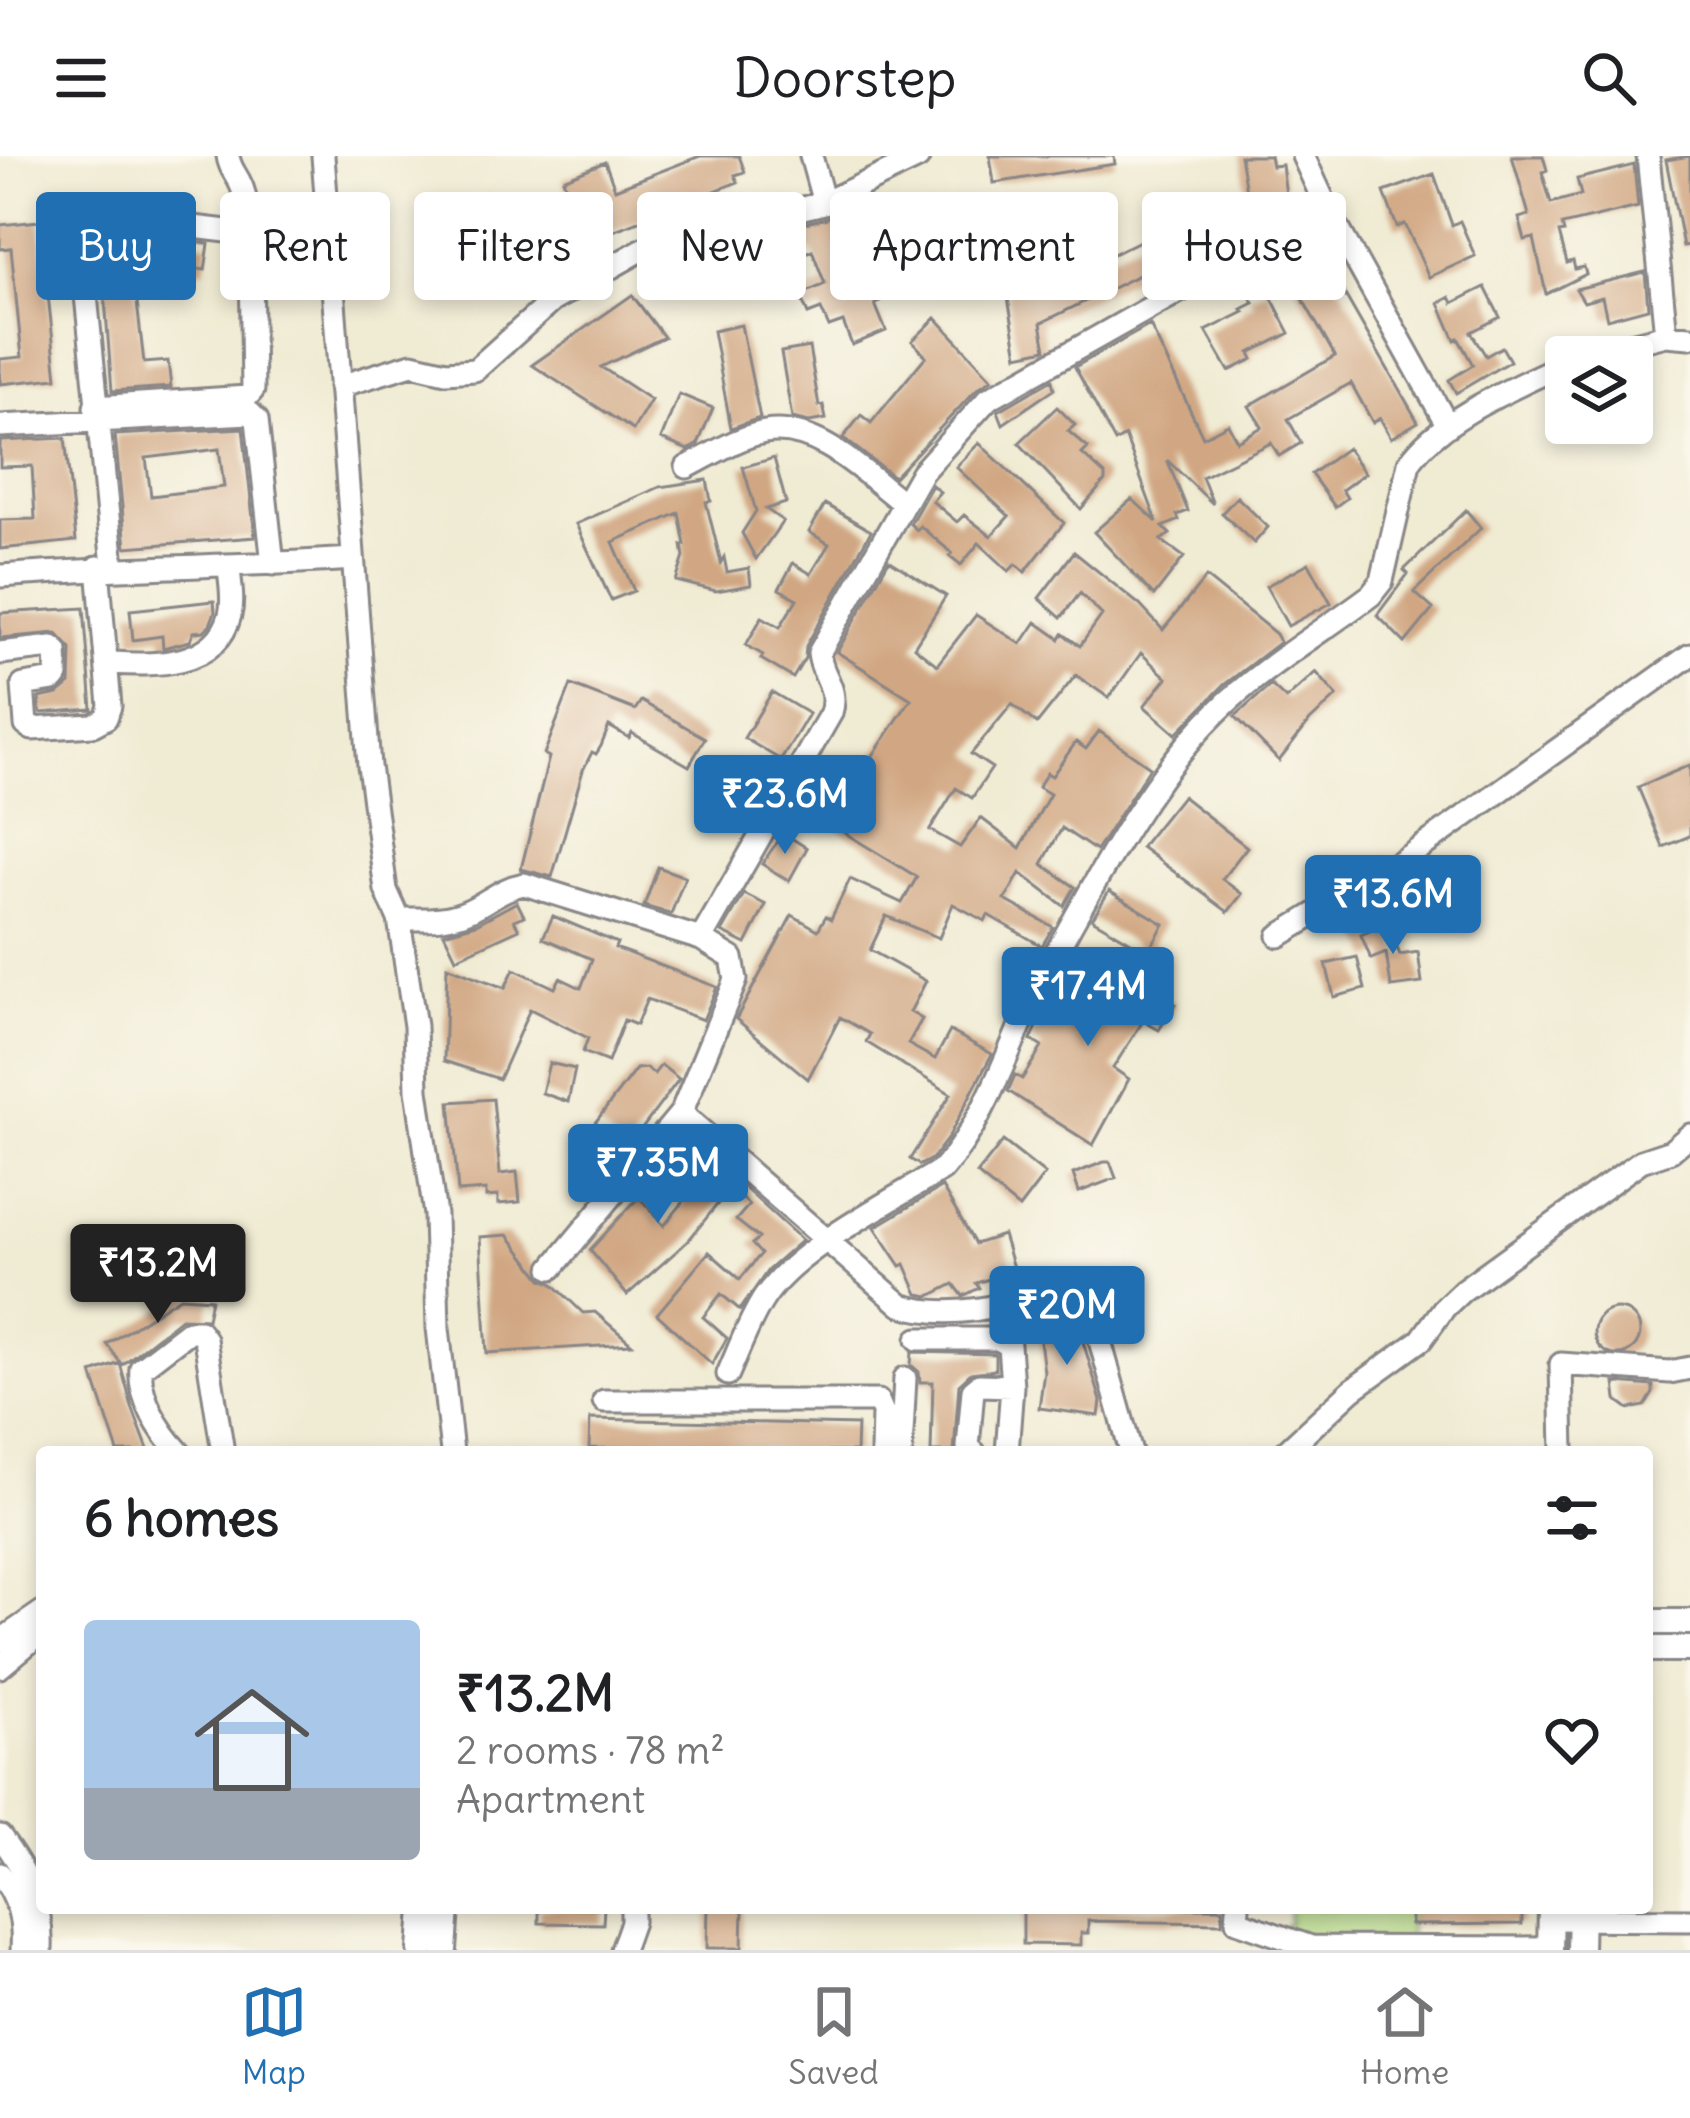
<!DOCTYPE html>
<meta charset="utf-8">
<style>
body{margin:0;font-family:Delius,sans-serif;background:#f6f6f6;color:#202124;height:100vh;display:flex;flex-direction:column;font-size:45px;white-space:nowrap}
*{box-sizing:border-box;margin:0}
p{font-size:39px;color:#757577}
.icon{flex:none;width:66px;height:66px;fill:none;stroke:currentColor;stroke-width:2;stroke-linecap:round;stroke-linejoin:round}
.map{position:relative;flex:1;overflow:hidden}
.side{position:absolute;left:36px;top:1290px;width:1617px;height:468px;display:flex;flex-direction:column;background:#fff;border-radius:12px;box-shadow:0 6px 18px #0003}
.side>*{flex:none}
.guide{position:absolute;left:36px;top:36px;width:1620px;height:108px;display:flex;gap:24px}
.fabs{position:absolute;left:1545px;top:180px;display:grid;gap:24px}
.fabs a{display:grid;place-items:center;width:108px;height:108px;border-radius:12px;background:#fff;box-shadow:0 6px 18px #0003;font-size:60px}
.price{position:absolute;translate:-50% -102px;padding:0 27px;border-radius:12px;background:#1f6fb2;color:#fff;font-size:39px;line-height:78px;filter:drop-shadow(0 3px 6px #0008)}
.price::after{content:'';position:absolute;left:50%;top:72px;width:36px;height:27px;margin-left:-18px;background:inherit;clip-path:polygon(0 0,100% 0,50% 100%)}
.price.on{background:#222;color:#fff}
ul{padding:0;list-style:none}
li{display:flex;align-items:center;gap:36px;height:300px;padding:0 48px}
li+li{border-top:3px solid #e0e0e0}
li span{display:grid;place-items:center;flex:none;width:336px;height:240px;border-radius:12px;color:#555}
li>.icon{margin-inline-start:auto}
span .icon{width:144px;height:144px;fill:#fffc;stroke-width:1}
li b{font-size:51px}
h2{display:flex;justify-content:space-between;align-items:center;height:144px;padding:0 48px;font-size:51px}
.chip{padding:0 42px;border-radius:12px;background:#fff;box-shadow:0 6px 18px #0003;font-size:42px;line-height:108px}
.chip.on{background:#1f6fb2;color:#fff}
header{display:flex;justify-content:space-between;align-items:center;height:156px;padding:0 48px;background:#fff;font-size:54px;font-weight:600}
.tab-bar{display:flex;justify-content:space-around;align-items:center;height:168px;border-top:3px solid #e0e0e0;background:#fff;font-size:33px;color:#757577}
.tab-bar a{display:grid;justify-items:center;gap:6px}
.tab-bar .on{color:#1f6fb2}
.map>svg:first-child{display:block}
</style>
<header><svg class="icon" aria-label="menu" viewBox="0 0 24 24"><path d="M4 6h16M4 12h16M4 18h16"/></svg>Doorstep<svg class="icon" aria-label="search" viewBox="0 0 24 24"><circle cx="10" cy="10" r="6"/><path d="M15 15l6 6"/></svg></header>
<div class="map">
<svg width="1690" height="1794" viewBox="0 0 1690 1794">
<rect width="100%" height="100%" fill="#fbf7ec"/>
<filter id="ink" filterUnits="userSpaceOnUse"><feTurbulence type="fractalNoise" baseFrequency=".00833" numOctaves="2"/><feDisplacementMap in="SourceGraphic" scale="24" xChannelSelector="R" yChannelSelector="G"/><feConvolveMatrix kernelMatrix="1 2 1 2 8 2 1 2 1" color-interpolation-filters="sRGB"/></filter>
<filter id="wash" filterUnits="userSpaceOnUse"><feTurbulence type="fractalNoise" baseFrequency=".004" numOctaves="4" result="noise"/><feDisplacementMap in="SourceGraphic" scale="48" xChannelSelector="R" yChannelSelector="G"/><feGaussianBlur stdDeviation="2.7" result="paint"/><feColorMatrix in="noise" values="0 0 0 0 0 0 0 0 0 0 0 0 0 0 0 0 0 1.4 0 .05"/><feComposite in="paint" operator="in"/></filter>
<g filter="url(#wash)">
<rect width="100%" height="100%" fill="#f0ebd3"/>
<path fill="#b1d882" stroke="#6a7d5e" stroke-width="3" d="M1289,1752H1411L1408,1791L1275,1779L1289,1767Z"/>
<g id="blocks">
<path fill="#d1a783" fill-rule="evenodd" d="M700,0H739L745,16L735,19L738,26L572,91L562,63L576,57L563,23L605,6L615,33Z
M990,0H1114L1115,8L994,27Z
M1240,0H1270L1272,10L1282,9L1287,46L1249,52Z
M1512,0H1543L1547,14L1542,16L1551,47L1581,39L1577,23L1634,9L1638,51L1562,69L1564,76L1559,77L1567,107L1573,105L1575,113L1584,111L1586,118L1546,138L1534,82L1525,84L1519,62L1529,59Z
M1690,0V89L1683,90L1666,4Z
M1434,18L1452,69L1460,65L1475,100L1429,121L1405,68L1397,71L1384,36Z
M859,47L871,76L855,83L880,146L875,148L886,175L852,189L843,166L829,171L821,153L808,158L800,139L825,128L812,94L709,137L702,120L683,127L678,114L776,74L827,62Z
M985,63L994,111L965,116L957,68Z
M40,65L57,222L0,228V203L22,201L11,92L0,93V69Z
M104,75L209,88L205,114L132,103L144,207L168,205L171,231L112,235L100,77Z
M1144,83L1157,110L1041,167L1046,193L1018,199L1001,102L1029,97L1036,136Z
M1324,102L1418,266L1391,282L1380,262L1373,267L1351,227L1288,263L1301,287L1279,300L1271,287L1202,321L1213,348L1167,304L1188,355L1177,359L1179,364L1163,371L1170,378L1161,384L1184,401L1154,440L1094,376L1132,343L1157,366L1125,280L1115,286L1075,211L1150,169L1203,281L1228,268L1237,285L1262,271L1249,250L1335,200L1290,121Z
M1645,116L1648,152L1607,163L1602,141L1584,146L1576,133Z
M1485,131L1500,161L1471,176L1486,200L1502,191L1510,205L1456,237L1449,224L1473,209L1458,182L1455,184L1439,147L1450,141L1453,147Z
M1267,133L1290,177L1250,197L1253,203L1229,215L1206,175L1244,156L1242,153L1254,147L1250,141Z
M632,139L664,181L601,211L651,244L633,274L532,209Z
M936,162L992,223L977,233L894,321L843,282L861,259L871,267L926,200L912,185Z
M741,169L760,262L731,272L713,175Z
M809,191L819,250L823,249L826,263L809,266L792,262L781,196Z
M1052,224L1054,233L1003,268L998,255Z
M679,238L713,252L698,288L688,294L661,283Z
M1057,251L1075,269L1068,275L1088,292L1082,298L1105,319V325L1081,353L1019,287Z
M243,272L255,381L126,391L115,279ZM219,293L224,331L151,340L146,302Z
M65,282L76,385L0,393V364L35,363L32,310L0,311V285Z
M979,287L1064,367L1025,416L1016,408L1009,415L979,387L961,409L950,400L952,397L920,370L917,374L910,368L932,329L940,336L932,345L957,366L964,359L991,380L1009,360L956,311Z
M1347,292L1365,317L1342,334L1347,342L1335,351L1311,318Z
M774,302L786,347L766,353L783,365L756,403L742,377L756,355L743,311Z
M707,324L711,345L706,346L721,406L724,401L727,416L749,412L751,429L716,435L676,425L684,401L682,389H685L679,357L613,386L634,435L611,444L576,368L660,331Z
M1237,341L1268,371L1254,387L1222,357Z
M825,348L871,375L806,490L805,502L793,522L761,503L763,499L746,489L762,461L780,471L797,443L779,433L793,407L811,418L829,388L809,376Z
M1466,354L1481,372L1414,436L1433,453L1405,487L1377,459L1408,418L1404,414Z
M1074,396L1140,449L1163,474L1206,421L1276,478L1280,486L1224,529L1176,578L1144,550L1167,522L1141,497L1109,542L1076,519L1037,568L1012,548L971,598L992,612L972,642L956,632L930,674L960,691L981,662L1020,692L1050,638L1038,631L1047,617L1052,620L1076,586L1086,593L1099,575L1150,611L1096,695L1062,672L1042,708L1075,731L1064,750L1020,717L1005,744L1053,771L1042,790L988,759L985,765L953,748L939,782L886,760L870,794L926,825L910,856L922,863L908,888L935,903L950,875L992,898L948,982L933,1002L920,1009L910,1003L951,938L866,886L870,878L840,861L808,923L736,863L792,759L818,774L826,760L831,763L850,723L902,747L917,721L797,648L819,609L853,629L911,543L837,496L889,404L946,440L914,491L937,509L976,459L1021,488L1036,466L1060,483L1063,478L1080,490L1102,459L1080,437L1061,462L1039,442Z
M1309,407L1331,447L1288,470L1266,430Z
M214,445L215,456L210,469L204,475L194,476L190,485L163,492L162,480L133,484L130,454Z
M84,452L92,553L40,557L39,542L58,538L70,528L71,493L56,477L0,482V457Z
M1316,516L1337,540L1310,565L1279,605L1235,560L1271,529L1286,543Z
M571,529L635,554L641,545L705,582L689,610L632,577L629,582L609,570L601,590L596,598L592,596L583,614L552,721L521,713L549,601L544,598Z
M772,536L809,558L781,604L744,582Z
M1690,609V680L1663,691L1638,631Z
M1182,640L1247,691L1222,723L1242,738L1228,756L1141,691Z
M783,677L807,692L789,725L762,708Z
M658,711L685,721L671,758L644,750Z
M1109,735L1164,768L1148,796L1092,763Z
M744,738L766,749L746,788L722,776Z
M517,746L524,760L514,764L519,773L456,802L444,777L476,768Z
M553,760L617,787L615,792L717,831L703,864L647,843L636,869L624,864L608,906L583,896L588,882L530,853L499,923L444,905L447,810L505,832L514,813L555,832L560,822L581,832L592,803L543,782Z
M1387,767L1400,799L1418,796L1422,827L1391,831L1386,797L1371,803L1361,779Z
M1357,801L1365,833L1334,841L1326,808Z
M1102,802L1175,848L1159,874L1143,865L1113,912L1129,923L1093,989L1008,935L1015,919L1022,923L1042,891L1031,884L1057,827L1077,840Z
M549,907L575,913L568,946L542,937Z
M661,909L679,923L627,993L594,968L636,913L646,912L654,918Z
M493,943L500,1018L517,1016L520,1046L498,1048V1040L486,1041V1034L458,1036L450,946Z
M1003,985L1045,1018L1019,1052L977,1018Z
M691,986L718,1010L706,1025L724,1040L688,1085L627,1139L590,1094L639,1041L664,1070L694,1033L669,1013Z
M1104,1006H1110L1116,1022L1079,1036L1073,1018Z
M740,1028L802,1084L768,1114L740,1154L721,1138L703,1161L727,1182L712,1208L657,1158L709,1096L740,1123L761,1098L752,1088L759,1082L736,1064L749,1049L735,1035Z
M942,1031L975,1088L1003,1079L1014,1115L976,1127L979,1132L963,1140L954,1128L930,1140L918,1138L905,1108L901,1110L875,1071Z
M508,1079L542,1123L552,1127L583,1157L595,1156L632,1188L487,1197L480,1081Z
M180,1141L211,1143L207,1163L181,1162L122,1209L107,1188Z
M1072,1149L1101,1245L1099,1260L1039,1252L1044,1216L1040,1184L1045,1183L1043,1176L1052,1174L1047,1155Z
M1594 1176a23 23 0 1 1 46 0a23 23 0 1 1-46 0Z
M912,1196L995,1198V1214L971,1217L959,1228L954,1296H931L933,1226H920L919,1216L911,1209Z
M120,1207L132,1251L149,1296H118L92,1217Z
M1615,1227L1653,1230V1237L1645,1250L1629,1253L1617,1244Z
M590,1263L857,1269L856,1296L589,1292Z
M539,1752H604L603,1768L539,1767Z
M708,1752H743L742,1792H707Z
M1088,1752H1223L1222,1767L1088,1765V1777H1081V1789L1023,1788V1754Z
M1411,1752H1522V1768L1411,1769Z"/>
</g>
</g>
<g filter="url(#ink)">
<use href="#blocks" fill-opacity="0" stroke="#898687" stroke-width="3"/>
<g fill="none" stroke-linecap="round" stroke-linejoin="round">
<g stroke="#898687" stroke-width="27">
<path id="minor" d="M228,0C230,14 236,17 241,29C248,44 246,67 248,84
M323,0L369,610L386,734L399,763L415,870L417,934L435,1059L438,1172L452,1296
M1648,0L1666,179
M824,47L918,2
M1327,52L1448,270
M1579,201L1666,179L1690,181
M340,230L412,208L446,216L475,214L552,145L652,88L824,47L811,0
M95,251L247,241L253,234L251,105L235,76L102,60L79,69L113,410
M0,270L250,257L257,264L273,408
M687,311C711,299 738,281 765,276C817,267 865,318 903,347
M0,420C118,410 235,411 353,403
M0,497L52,491L56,495L57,520L54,524L23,529L26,569L32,573L93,569L106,562L110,550L98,411
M108,507C151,509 216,513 230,459C234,444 230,427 229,412
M399,763C424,763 447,765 470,754C489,745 502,732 524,728L701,783L831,557C839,531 821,521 819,497L922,316L988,243L1327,52L1303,0
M1279,780L1412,698L1690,499
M681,957L901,1149C957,1167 1015,1145 1070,1131L1080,1133L1090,1149L1131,1296
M552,1112L681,957L736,824L732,802L701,783
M918,1183H998L1009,1189L1012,1230L1007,1296
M728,1218C739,1193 749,1165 764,1142C797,1092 892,1045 943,1013C993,955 1013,874 1049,809C1095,726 1150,621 1217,556C1260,513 1322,476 1371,439L1382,425L1409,307C1439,262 1518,230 1566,207
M604,1245H878L883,1256L882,1296
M179,1296C160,1276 138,1241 141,1212L189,1175H199L205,1183L223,1296
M901,1296L905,1222
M974,1296L968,1291L973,1234L979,1229L1012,1230
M1285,1296L1352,1234L1421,1184L1444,1152L1463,1134L1641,1005L1671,995L1690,979
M1563,1296L1561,1208L1670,1216L1690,1212
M0,1485L42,1456
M0,1511L42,1476
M0,1680C27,1716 43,1747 41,1794
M0,1718C18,1742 24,1763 22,1794
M1238,1752L1237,1765L1311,1791L1550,1792
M1551,1763L1690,1764
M622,1794L632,1766V1752"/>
</g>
<g stroke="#898687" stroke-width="30">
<path id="tertiary" d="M1647,1466H1690
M1647,1493H1690
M421,1794L424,1752
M444,1794L447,1752
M1550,1794L1551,1752
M1580,1794L1581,1752"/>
</g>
<use href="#minor" stroke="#fff" stroke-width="21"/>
<use href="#tertiary" stroke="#fff" stroke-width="24"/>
</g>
</g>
</svg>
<div class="fabs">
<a><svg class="icon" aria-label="layers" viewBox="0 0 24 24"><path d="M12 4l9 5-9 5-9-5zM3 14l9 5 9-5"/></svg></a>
</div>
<b class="price" style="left:785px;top:701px">₹23.6M</b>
<b class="price" style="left:1393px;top:801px">₹13.6M</b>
<b class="price" style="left:1088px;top:893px">₹17.4M</b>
<b class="price" style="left:658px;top:1070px">₹7.35M</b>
<b class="price on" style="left:158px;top:1170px">₹13.2M</b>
<b class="price" style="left:1067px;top:1212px">₹20M</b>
<div class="guide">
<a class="chip on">Buy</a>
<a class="chip">Rent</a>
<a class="chip">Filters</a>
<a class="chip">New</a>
<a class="chip">Apartment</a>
<a class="chip">House</a>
</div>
<section class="side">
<h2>6 homes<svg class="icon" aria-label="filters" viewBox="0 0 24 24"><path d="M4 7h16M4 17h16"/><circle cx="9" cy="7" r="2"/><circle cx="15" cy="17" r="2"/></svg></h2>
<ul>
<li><span style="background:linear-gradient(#a9c7e8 70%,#9aa5b1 0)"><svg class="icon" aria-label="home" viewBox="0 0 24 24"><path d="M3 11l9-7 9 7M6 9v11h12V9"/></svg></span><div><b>₹13.2M</b><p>2 rooms · 78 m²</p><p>Apartment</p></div><svg class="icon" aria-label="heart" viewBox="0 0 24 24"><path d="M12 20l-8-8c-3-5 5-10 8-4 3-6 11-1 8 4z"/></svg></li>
</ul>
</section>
</div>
<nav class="tab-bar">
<a class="on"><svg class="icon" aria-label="map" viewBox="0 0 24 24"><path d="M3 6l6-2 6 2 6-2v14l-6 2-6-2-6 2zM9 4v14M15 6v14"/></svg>Map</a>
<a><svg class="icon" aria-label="saved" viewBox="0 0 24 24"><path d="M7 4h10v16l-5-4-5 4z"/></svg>Saved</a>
<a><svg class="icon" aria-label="home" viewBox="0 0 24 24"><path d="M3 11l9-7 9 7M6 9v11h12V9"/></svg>Home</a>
</nav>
